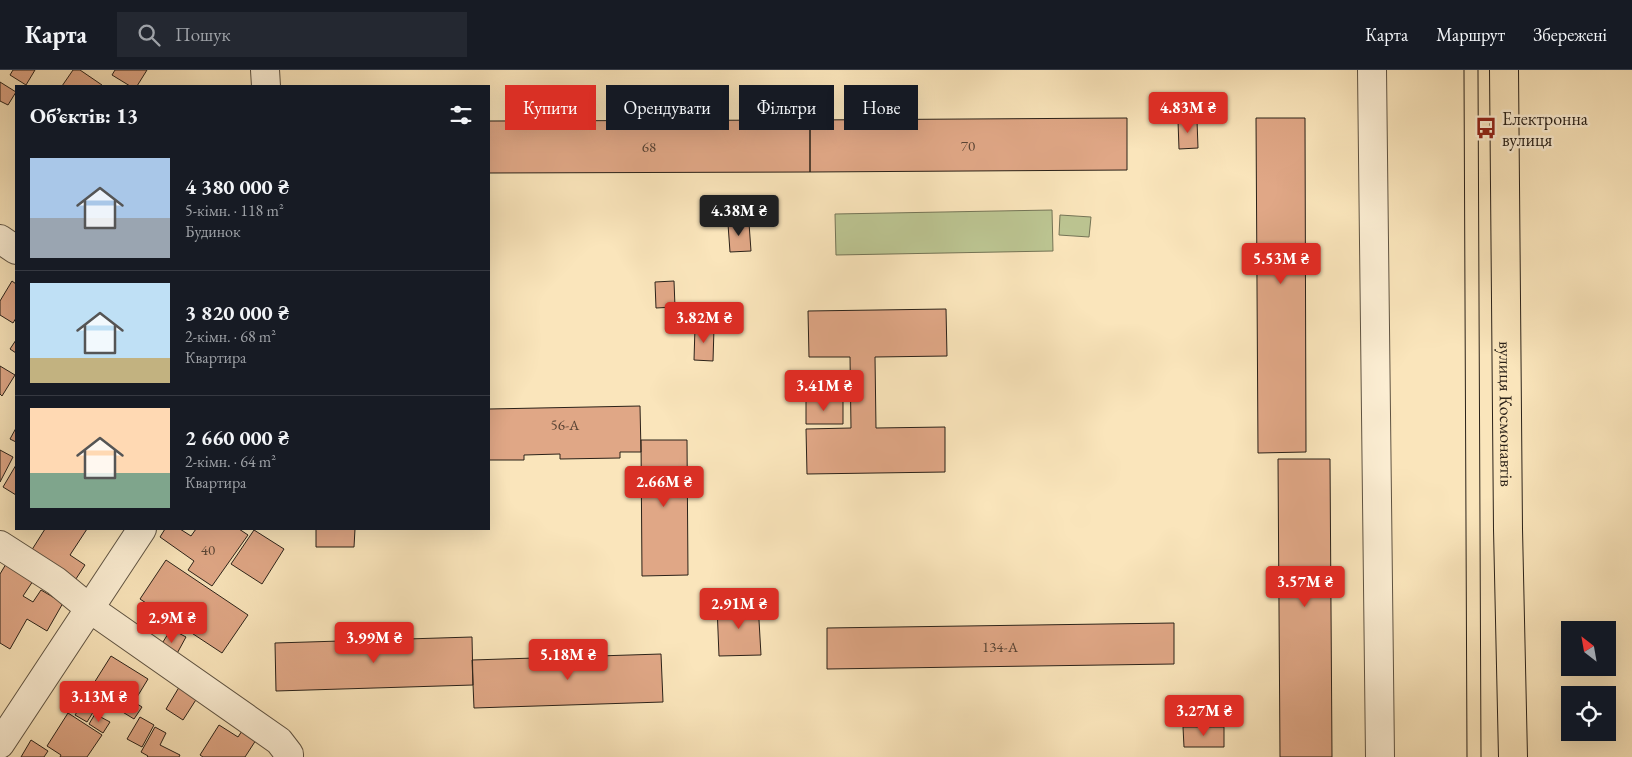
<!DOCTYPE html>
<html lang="uk">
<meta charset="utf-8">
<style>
body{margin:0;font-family:"EB Garamond",serif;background:#242831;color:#f1f3f6;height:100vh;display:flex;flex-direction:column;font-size:19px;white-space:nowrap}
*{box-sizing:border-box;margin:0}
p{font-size:16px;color:#9ea1a6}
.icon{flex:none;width:28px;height:28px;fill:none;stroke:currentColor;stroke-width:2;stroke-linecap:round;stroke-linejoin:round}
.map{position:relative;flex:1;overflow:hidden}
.side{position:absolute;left:15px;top:15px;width:475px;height:445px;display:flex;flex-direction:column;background:#171b24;border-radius:0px;box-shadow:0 5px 20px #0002}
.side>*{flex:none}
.top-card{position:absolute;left:505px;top:15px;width:475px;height:45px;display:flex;gap:10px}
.needle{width:32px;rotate:329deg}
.buttons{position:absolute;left:1561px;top:551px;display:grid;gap:10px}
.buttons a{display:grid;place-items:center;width:55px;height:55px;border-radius:0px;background:#171b24;box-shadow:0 5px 20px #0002;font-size:25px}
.price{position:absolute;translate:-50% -42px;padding:0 11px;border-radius:5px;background:#d93025;color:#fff;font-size:16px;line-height:32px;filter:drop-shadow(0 1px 2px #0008)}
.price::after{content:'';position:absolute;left:50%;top:30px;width:15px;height:11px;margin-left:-8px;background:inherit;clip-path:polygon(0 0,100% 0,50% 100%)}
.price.on{background:#222;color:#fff}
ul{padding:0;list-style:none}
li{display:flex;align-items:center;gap:15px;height:125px;padding:0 15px}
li+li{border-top:1px solid #363941}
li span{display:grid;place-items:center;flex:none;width:140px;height:100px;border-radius:0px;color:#555}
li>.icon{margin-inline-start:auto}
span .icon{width:60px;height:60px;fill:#fffc;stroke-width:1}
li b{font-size:21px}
h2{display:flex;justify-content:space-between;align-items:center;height:60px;padding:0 15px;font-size:21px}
.tag{padding:0 18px;border-radius:0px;background:#171b24;box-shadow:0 5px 20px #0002;font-size:18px;line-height:45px}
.tag.on{background:#d93025;color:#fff}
header{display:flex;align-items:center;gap:30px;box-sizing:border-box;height:70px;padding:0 25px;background:#171b24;border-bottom:1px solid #363941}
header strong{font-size:24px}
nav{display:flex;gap:28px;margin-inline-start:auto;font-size:18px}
.search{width:350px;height:45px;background:#242831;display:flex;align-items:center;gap:12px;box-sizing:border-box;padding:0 18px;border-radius:0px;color:#9ea1a6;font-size:19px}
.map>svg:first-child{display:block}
</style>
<header>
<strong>Карта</strong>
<div class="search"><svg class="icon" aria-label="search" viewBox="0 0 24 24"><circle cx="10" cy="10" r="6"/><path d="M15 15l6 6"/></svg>Пошук</div>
<nav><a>Карта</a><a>Маршрут</a><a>Збережені</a></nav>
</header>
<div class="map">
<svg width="1632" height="687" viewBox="0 0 1632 687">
<rect width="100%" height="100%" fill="#fae5bb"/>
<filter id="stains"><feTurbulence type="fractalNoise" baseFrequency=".004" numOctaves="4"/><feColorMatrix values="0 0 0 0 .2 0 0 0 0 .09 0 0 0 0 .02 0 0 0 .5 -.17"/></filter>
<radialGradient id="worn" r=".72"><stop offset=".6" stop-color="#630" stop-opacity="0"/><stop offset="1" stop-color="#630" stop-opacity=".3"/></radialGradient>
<path fill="#bcc592" stroke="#747456" d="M1052,140L1053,181L836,185L835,144Z
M1060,145L1091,147L1089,167L1059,165Z"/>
<path fill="#e0a786" stroke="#2b2219" d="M13,0H35L26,15L10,5Z
M73,0H80L102,15L101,16H62Z
M115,0H147L137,16H130L112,5Z
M0,12L16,22L8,35L0,31Z
M1127,48V100L810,102V50Z
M1256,48H1305L1306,382L1258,383Z
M810,50V102L489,103V51Z
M1197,50L1198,78L1179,79L1178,51Z
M749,153L751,181L730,182L728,154Z
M12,211L16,214V248L13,253L0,245V231Z
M674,211L675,237L656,238L655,212Z
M946,239L947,286L875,287L876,358L945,357V402L807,404L806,359L851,358L850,287H809L808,241Z
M695,257L714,258L713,291L694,290Z
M16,270V283L10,279Z
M0,296L15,305L2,326L0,324Z
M806,330H843V354H806Z
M640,336L641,382H620V388L560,389V384L524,385V390H489V339Z
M16,358V372L10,369Z
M641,370H687L688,505L642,506Z
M0,380L13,387L0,412Z
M1278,389H1330L1332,687H1280Z
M16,395V425L3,417Z
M45,459H87L70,485L85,495L72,515L28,486Z
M165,459H180L191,466L196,459H239L248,465L212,516L188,500L194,491L160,467Z
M316,459H355L354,477H316Z
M254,460L284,479L262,514L231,494Z
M166,490L248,545L222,583L140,529Z
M6,494L33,511L23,526L33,532L41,520L63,533L47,561L27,549L10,579L0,573V504Z
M758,533L761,585L719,586L717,536Z
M1174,553V594L827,599V558Z
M171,559L186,567L174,589L158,580Z
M472,567L473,615L276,621L275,573Z
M661,584L663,632L474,638L472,590Z
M111,586L148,609L134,632L142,637L134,649L103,630L108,621L94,613Z
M181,614L199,625L183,650L166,639Z
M89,624L100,631L87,652L75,645Z
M68,643L102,665L87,687H60L61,685L47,676Z
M95,644L110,652L103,663L89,654Z
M140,647L154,655L142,677L127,669Z
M219,655L238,667L242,661L256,670L245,687H203L200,685Z
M155,657L166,663L160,675L180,685L179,687H147L148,686L141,682Z
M1183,657H1224V677H1184Z
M31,670L48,681L44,687H21Z"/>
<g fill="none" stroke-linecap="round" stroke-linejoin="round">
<g stroke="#5f5342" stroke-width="30">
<path id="minor" d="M265,0L266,16
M1372,0L1380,687
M0,169L16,180
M0,475L56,511L89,538L279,671L289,684V687
M0,674L142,459"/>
</g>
<g stroke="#2b2219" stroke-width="30">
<g id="major">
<path id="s1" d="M1504,0L1508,459L1513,687"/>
</g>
</g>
<use href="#minor" stroke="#fceed3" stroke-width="28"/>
<use href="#major" stroke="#fae5bb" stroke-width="28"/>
<path stroke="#2b2219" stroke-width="1" d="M1464,0L1467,687
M1478,0L1481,687"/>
</g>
<defs>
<g id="bus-bare" transform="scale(1.725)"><path d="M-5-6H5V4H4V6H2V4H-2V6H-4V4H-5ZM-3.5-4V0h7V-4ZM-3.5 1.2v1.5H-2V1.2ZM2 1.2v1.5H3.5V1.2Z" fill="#8f2418" stroke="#fceed3" stroke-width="2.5" paint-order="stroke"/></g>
</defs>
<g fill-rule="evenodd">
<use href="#bus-bare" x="1486" y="58"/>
</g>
<g text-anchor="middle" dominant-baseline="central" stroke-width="5" stroke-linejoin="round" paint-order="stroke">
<g font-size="15" fill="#584334">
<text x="968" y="75">70</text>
<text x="649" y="76">68</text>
<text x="565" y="354">56-А</text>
<text x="208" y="479">40</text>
<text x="1000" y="576">134-А</text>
</g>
<g font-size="18" fill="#2b2219" stroke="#fceed3" text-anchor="start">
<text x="1502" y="48">Електронна<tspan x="1502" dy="21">вулиця</tspan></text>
</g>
<g font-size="18" fill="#2b2219" stroke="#fceed3">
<text stroke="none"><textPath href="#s1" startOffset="344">вулиця Космонавтів</textPath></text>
</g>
</g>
<rect width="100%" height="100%" filter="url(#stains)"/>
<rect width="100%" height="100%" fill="url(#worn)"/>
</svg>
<div class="buttons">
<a><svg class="needle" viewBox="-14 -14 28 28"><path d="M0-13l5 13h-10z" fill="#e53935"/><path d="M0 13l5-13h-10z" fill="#9ea1a6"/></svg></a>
<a><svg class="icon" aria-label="locate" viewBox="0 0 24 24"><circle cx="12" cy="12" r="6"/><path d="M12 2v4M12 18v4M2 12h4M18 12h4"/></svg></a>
</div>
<b class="price" style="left:1188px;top:64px">4.83M ₴</b>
<b class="price on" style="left:739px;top:167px">4.38M ₴</b>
<b class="price" style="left:1281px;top:215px">5.53M ₴</b>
<b class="price" style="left:704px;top:274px">3.82M ₴</b>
<b class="price" style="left:824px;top:342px">3.41M ₴</b>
<b class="price" style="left:664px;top:438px">2.66M ₴</b>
<b class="price" style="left:1305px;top:538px">3.57M ₴</b>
<b class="price" style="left:739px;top:560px">2.91M ₴</b>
<b class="price" style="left:172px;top:574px">2.9M ₴</b>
<b class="price" style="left:374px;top:594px">3.99M ₴</b>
<b class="price" style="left:568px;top:611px">5.18M ₴</b>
<b class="price" style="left:99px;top:653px">3.13M ₴</b>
<b class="price" style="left:1204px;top:667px">3.27M ₴</b>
<div class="top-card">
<a class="tag on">Купити</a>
<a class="tag">Орендувати</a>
<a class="tag">Фільтри</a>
<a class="tag">Нове</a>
</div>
<section class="side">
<h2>Об’єктів: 13<svg class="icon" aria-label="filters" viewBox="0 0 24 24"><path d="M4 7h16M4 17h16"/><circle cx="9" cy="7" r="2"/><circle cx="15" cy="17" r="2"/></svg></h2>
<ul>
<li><span style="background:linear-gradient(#a9c7e8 60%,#9aa5b1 0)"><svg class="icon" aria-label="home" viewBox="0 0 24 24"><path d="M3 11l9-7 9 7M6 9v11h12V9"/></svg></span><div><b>4 380 000 ₴</b><p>5-кімн. · 118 m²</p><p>Будинок</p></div></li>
<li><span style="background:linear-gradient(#bfe0f5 75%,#c2b280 0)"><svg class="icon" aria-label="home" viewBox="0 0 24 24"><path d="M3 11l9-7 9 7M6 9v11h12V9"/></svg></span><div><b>3 820 000 ₴</b><p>2-кімн. · 68 m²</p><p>Квартира</p></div></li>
<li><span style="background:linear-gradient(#ffd9b3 65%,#7fa58c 0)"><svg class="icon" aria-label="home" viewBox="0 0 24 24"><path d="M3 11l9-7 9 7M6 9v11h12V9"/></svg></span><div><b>2 660 000 ₴</b><p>2-кімн. · 64 m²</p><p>Квартира</p></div></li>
</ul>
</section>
</div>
